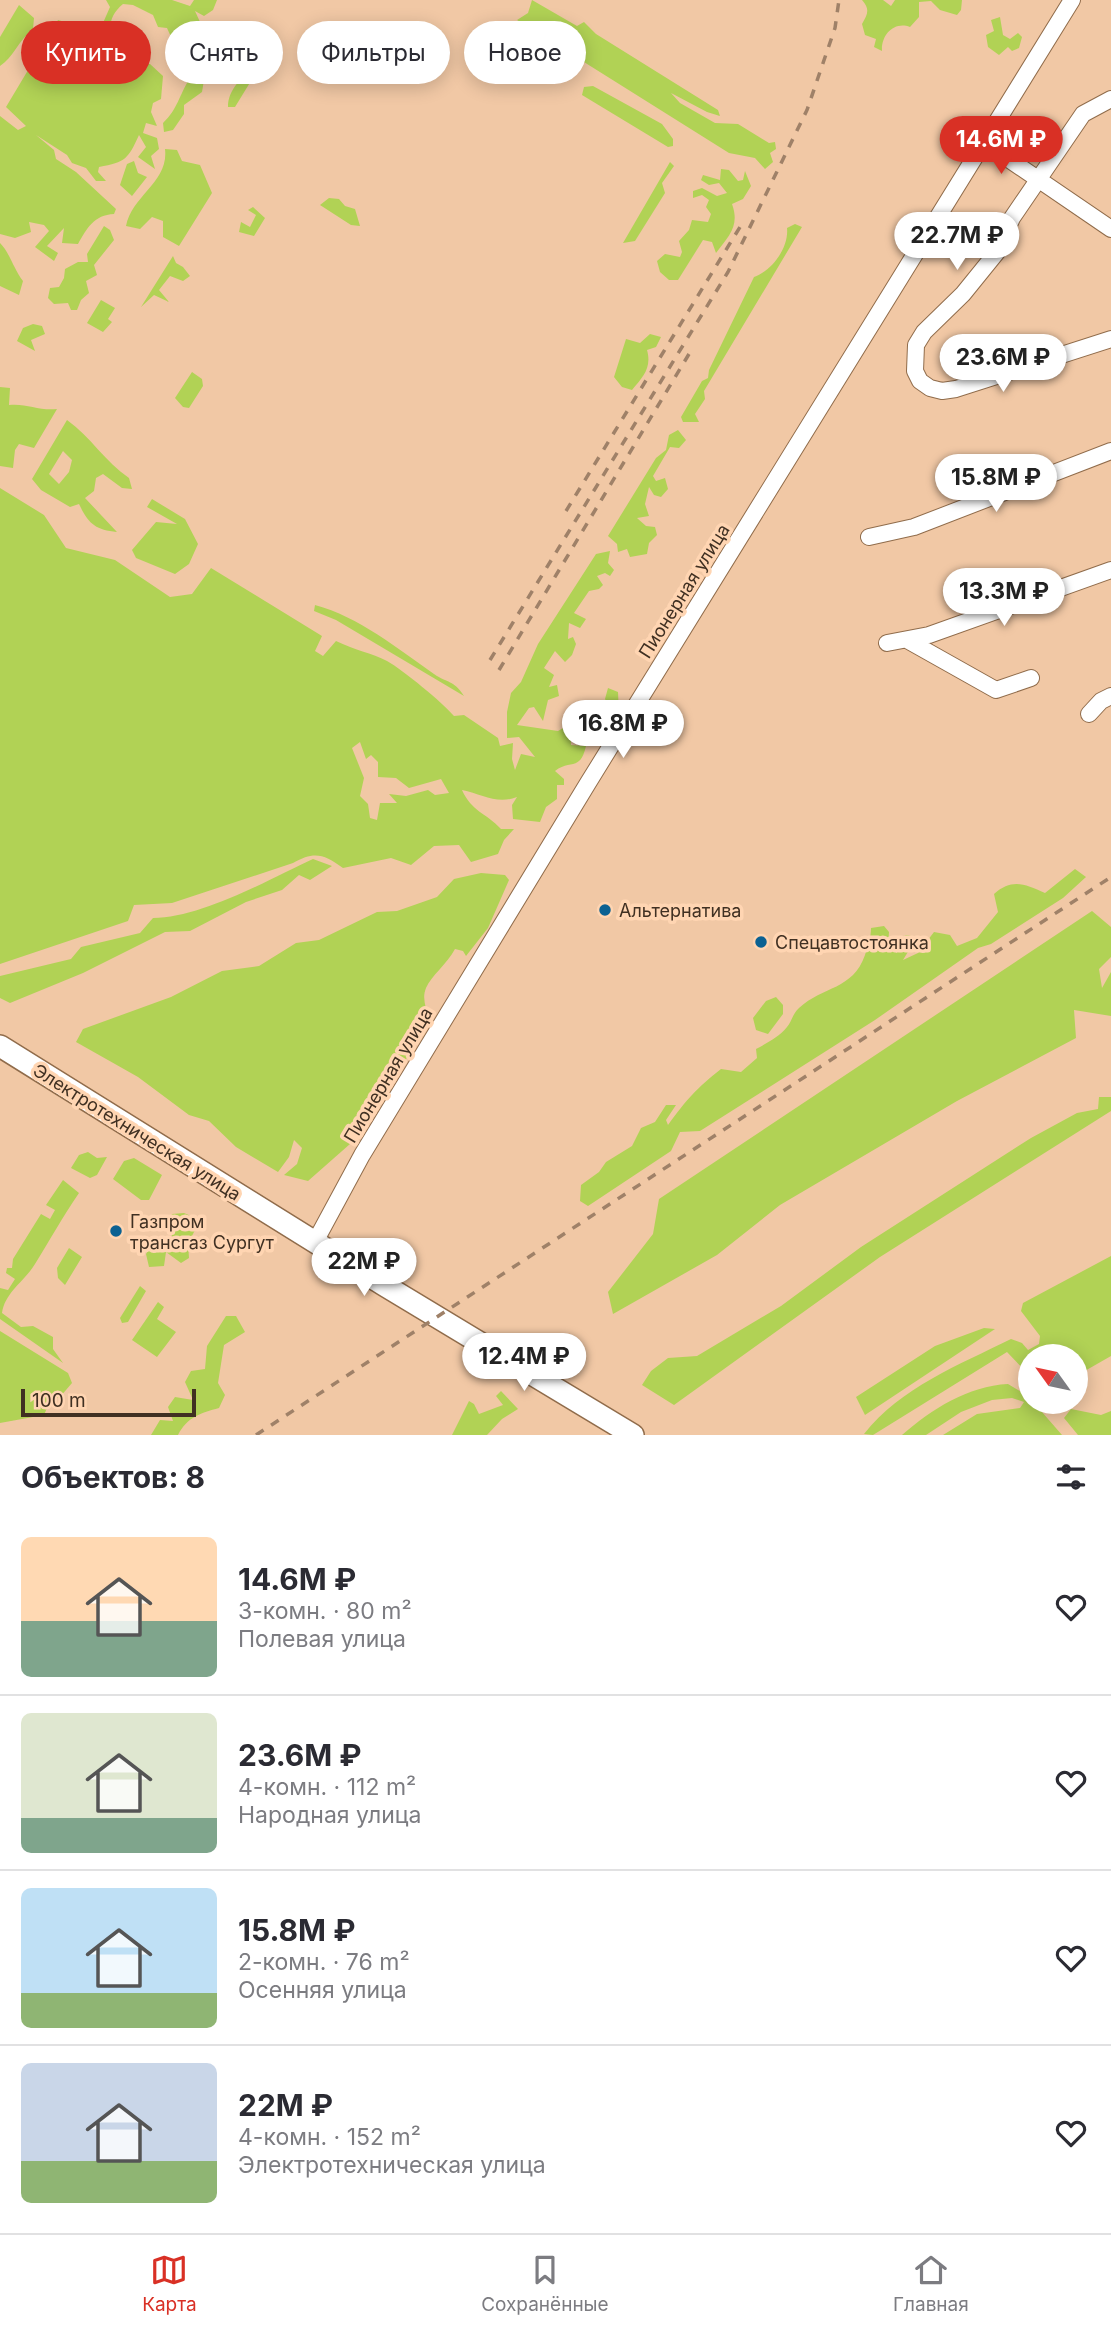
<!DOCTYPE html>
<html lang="ru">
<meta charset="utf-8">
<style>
body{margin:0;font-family:Inter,sans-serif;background:#f7f7f7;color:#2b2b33;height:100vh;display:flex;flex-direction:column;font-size:26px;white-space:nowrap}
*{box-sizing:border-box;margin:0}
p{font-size:23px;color:#7c7c81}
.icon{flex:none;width:38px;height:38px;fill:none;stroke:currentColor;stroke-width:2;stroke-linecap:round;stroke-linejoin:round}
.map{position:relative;height:1435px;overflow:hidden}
.sheet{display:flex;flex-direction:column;background:#fff;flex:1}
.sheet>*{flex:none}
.hud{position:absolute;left:21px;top:21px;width:700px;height:63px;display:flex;gap:14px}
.needle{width:46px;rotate:303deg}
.controls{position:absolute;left:1018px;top:1344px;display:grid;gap:14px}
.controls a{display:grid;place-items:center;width:70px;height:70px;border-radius:50%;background:#fff;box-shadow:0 4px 18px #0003;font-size:35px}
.scale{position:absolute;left:21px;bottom:18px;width:175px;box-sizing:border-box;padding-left:7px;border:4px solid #403022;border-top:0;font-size:19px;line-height:24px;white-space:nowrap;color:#403022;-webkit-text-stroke:5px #ffd5b2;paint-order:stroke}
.price{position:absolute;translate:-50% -60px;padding:0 16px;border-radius:24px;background:#fff;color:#222;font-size:23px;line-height:46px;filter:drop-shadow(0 2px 4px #0008)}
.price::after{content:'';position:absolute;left:50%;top:42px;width:21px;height:16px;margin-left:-10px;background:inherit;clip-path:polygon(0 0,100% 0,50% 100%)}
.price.active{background:#d93025;color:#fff}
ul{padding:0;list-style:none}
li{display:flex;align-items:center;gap:21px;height:175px;padding:0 21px}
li+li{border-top:2px solid #e1e1e2}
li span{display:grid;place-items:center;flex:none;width:196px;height:140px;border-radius:10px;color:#555}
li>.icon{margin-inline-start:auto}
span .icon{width:84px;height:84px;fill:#fffc;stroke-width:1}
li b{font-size:30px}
h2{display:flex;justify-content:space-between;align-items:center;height:84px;padding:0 21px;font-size:30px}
.chip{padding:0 24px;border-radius:32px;background:#fff;box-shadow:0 4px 18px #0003;font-size:24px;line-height:63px}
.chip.active{background:#d93025;color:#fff}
.tabs{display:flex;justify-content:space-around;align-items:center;height:98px;border-top:2px solid #e1e1e2;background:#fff;font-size:19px;color:#7c7c81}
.tabs a{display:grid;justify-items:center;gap:4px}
.tabs .active{color:#d93025}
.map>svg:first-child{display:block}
</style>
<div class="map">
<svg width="1111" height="1435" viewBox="0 0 1111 1435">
<rect width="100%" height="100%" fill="#f1c8a5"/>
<path fill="#b1d255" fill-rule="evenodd" d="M106,0H172L190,6L194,0H217L213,10L204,16L195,11L200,22L189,25L194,38L186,44L172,39L167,28L158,27L153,15L133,5L123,4C101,22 111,44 128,62L150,64L163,76L161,99L153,103L151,112L157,126L146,123L143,133L157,138L159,149L151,156L155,169L138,157L146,147L139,135C128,159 126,162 99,167L98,172L106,181H96L86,168L72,163L67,155L36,135L54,150L56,159L76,172L116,209L114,214C94,215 87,228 78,244L62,243L64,228L47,246L58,253L54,261L35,247L49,231L44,225L29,222L31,232L15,238L0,234V116L18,130L26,126L6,107L58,20L72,24L86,22L96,29L103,23L110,7Z
M532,0L577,26L584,22L596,34L718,110L720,116L707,112L671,93L680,103L715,123L738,124L769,143L775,142L776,149L770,153L773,162L765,169L755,158L729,153L517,20L528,13Z
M862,0H883L891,6L895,0H962L961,10L957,15L940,10L931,1L919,2V17L910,27C894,21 881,35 882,51L874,47L876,39L865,35L862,24C868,14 870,9 862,0Z
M19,5L34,18L33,29C18,41 13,58 0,66V37Z
M1000,17L1003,35L1010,39L1018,33L1022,37L1019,48L1012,51L1008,47L999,55L988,47L986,35L994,31L991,20Z
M265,58L235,107H228C228,85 250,71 265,58Z
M190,78L204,80L202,92L184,105V114L173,130L164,132L163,123C178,109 179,95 190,78Z
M593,86L662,124L673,139V146L668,147L582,95L584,87Z
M165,149L177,150L182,161L200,165L212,193L179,246L163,237V221L152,217L140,229L126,226C132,195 169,182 165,149Z
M134,161L138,173L147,177L132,196L120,185L127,164Z
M670,162L674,166L662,183L665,193L635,241L623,243Z
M721,169L729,170L738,181L743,180L745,171L751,186L743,199L732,204C740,226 729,236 716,253L712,242L703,240L678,280H669L660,272L657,261L665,254L680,257L682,252L679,241L689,230L692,220L708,222L711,214L706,207L709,200L702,195L693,198V191L702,188L717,196L727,193L719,183L709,185L701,180L703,175L720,180Z
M329,198L339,199L345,206L355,209L360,226L351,225L320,205Z
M253,207L265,218L254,236L239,232L241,222L250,227L256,215L248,210Z
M795,224L802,227L704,391L705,399L695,414L699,422H683L681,417L702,381L708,378L709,370L754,277C773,270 789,247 787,228Z
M104,226L110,230L114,240L94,265L97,275L86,281L89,293L81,300L77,310H71L68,303L54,304L48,298L50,288L59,287L64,278L65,269L78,262H88L87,254Z
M0,243C10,253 13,268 23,281L19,295L0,286Z
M173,256L176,263L183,267L190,276L183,281L170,276L159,290L169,302L154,295L141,307Z
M101,300L115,308L108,319L112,322L103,332L87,323Z
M33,324L42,326L45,334L31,340L35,351L17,341L23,328Z
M650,334L661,337L656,347L647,350C652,368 643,377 632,390L622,387L614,377L626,339L640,343Z
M192,372L202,379L203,386L189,408L183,407L175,398Z
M0,387L10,388L9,405C26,403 39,411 57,409L34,448L19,444L15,450L13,468L0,466Z
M67,420C91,437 105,462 129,478L132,489L122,488L103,474L96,478L94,491L85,498L117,532C95,530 88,523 79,504L70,507L41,490L32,479ZM63,451L72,460L69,472L59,484L49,474Z
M678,430L686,440L679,448L670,447L653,476L656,481L665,478L668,489L661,497L654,495L649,487L645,504L649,516L637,518L646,526L655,527L657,535L649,543L647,554L630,557L627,549L618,552L617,544L608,536L656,458L666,450L669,435Z
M0,488L44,515L66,548L115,560L170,597L192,594L211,568L322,636L315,651L323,656L336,641C354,650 372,653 387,661C403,670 442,702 454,716L464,715L498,738L500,746L513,743L512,759L515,770L521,754L535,757L519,737L507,738V712L511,693L521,682L538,644L596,554L610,551L608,563L614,570L610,576L605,573L597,576L603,585L599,589L589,591L574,613L586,619L580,628L569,623L568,639L573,637L576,644L572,655L565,662L555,651L544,668L554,675L549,687L557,685L559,696L548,700L543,721L534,707L529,708L517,725L558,731L570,724L571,745L586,746C580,772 570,759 555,771L564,779V785H557V799L546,807L540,822L513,819L512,805L517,797C497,805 482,794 462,790C472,812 485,812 501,829H514L504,840L498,854L471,862L459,845L434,846L411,865L391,858L343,868C324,854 314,851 293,863L172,903L134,905L128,921L0,964ZM360,742L366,759L371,755L378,762V777L396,778L409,788L441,779L449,793L435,795L428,790L406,796L389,794L397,803H380L377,820L370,818L368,804L360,796L364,778L352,748Z
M152,499L185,519L198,544L189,564L175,574L136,558L132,550L156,522L177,524L147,507Z
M315,605C359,617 397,648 434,674C448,684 453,679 464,696L336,620L314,611Z
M608,688L618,692L619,714L604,722L602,714L609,707L605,699Z
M313,859L332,866L310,880L299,875L282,890L246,902L190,931L165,932L83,973L10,1003L0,998V976L71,959L81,947L140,933L153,918C201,918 270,879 313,859Z
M1075,869L1086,877L1063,898L991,944L978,948L875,1020L700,1131L680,1132L671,1151L588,1206L580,1201L581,1185L599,1172L606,1162L632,1146L641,1128L655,1122L666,1105H676L666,1120L668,1125C686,1100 697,1088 721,1069L741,1072L757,1058L756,1049C767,1043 779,1037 787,1027C792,1021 793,1013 799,1008C823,986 853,990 865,955C868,945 871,938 871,928L884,926L889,932L888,946L897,953L896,941L906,935L917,937L903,960L918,953L934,932L950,935L957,946L977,938L998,912L994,894C1012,878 1025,884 1045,893Z
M481,873L505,875L509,880L488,928L466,956L463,951L455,949C447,964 431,976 426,988C421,1000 428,1009 427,1020C427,1027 387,1091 382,1095C378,1098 372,1099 367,1101L364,1116L351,1128L350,1144L308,1181L284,1175L297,1164L302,1148L294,1140L289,1157L278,1172L236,1147L209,1121L189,1115L138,1077L76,1042L83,1029L171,997L222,971L259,966L296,943L319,940L377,912L397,911L437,897L454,879Z
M1092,911L1111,927V957L1099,969L1102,988L1111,972V1016L1074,1010L1076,1038L957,1101L780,1205L717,1255L613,1314L608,1292L653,1234L659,1199Z
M776,997L783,1005V1014L768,1034L756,1030L753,1018L766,1001Z
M1099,1097H1111V1111L880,1257L674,1405L642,1385L651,1371L668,1358L697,1356L781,1306L861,1247L1031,1138L1077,1113L1098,1109Z
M88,1152L97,1158L107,1157L97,1175L90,1178L71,1168L79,1155Z
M134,1158L162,1175L149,1200H141L113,1179L124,1161Z
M63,1180L79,1193C63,1216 50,1240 35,1264C25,1281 5,1292 2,1313L21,1327L33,1326L53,1337V1349L63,1363L0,1319V1288L8,1290L15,1279L6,1273L7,1268H12L13,1259L41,1214L50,1219L55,1210L46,1205Z
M184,1213L200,1220L188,1244L189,1258L181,1263L166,1252L164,1266L149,1267L146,1254L154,1240L169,1242L176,1226L168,1220L172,1214Z
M69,1248L82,1257L65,1285L58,1278L57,1268Z
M1111,1256V1356L1076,1376V1356H1031V1377L1007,1352L873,1435L864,1434C901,1387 959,1365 1011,1339L1022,1343L1028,1350L1039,1344L1040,1336L1021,1311L1023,1303Z
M140,1286L146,1291L128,1322L122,1323L120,1318Z
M158,1302L164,1307L157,1319L176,1332L157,1357L132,1340Z
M226,1316H236L245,1332L224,1345L218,1383L225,1395L219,1408C201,1413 187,1417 178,1435H151L160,1420L173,1421L168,1407L175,1397L193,1400L185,1382L191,1371L205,1369L207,1346Z
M984,1328L995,1329L865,1415L856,1397L935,1346Z
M0,1331L68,1373L72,1383L60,1397L50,1401L44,1415L0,1423Z
M1008,1384L1028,1396L1062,1435H943L977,1414L1020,1408L1024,1402L1012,1398L992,1400L961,1412L926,1435H902C932,1409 968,1386 1008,1384Z
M501,1391L518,1409L502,1419L487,1435H452L469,1401L474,1404L479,1414L503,1405L496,1396Z
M1071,1409L1101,1415L1111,1411V1435H1078L1064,1418Z"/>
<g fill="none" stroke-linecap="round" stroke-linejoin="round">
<g stroke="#906c4b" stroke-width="18">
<path id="minor" d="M1111,99L1083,114L1012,218L997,252L963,294L924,332L916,345L915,371L920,381L930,388L942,391L956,389L1111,339
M985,143L1111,229
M869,537L914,527L1111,451
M907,640L996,690L1031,678
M887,643L929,635L1111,570
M1089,714L1101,701L1111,696
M315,1242L362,1155L588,783L1072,0"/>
</g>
<g stroke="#906c4b" stroke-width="24">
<path id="major" d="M0,1046L384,1285L633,1435"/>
</g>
<use href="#minor" stroke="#fff" stroke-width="16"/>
<use href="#major" stroke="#fff" stroke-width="21"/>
<path stroke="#9f8168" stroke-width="3.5" stroke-dasharray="9 9" stroke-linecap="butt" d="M566,511L740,227
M490,660L728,272L807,110L835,28L839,0
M499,670L689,354
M256,1435L1111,877"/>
</g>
<g fill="#0b6192" stroke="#ffd5b2" stroke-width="2.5">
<circle cx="605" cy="910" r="7"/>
<circle cx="761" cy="942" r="7"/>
<circle cx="116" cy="1231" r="7"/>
</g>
<g text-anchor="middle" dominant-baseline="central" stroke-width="7" stroke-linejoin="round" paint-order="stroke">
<g font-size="18" fill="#403022" stroke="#ffd5b2">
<text transform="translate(684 591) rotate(-58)">Пионерная улица</text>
<text transform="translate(388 1075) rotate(-59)">Пионерная улица</text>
<text transform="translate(137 1132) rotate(32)">Электротехническая улица</text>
</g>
<g font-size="18" fill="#403022" stroke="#ffd5b2" text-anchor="start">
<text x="619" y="910">Альтернатива</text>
<text x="775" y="942">Спецавтостоянка</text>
<text x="130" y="1221">Газпром<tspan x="130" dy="21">трансгаз Сургут</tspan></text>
</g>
</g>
</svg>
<div class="controls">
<a><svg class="needle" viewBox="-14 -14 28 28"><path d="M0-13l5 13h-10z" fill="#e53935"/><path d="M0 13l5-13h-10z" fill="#7c7c81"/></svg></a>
</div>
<div class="scale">100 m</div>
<b class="price active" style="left:1001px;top:176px">14.6M ₽</b>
<b class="price" style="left:957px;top:272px">22.7M ₽</b>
<b class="price" style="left:1003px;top:394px">23.6M ₽</b>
<b class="price" style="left:996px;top:514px">15.8M ₽</b>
<b class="price" style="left:1004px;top:628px">13.3M ₽</b>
<b class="price" style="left:623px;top:760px">16.8M ₽</b>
<b class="price" style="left:364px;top:1298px">22M ₽</b>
<b class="price" style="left:524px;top:1393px">12.4M ₽</b>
<div class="hud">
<a class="chip active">Купить</a>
<a class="chip">Снять</a>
<a class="chip">Фильтры</a>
<a class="chip">Новое</a>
</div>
</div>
<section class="sheet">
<h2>Объектов: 8<svg class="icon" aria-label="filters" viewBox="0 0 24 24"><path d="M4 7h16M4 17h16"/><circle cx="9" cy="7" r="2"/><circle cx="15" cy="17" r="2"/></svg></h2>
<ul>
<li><span style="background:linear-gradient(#ffd9b3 60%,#7fa58c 0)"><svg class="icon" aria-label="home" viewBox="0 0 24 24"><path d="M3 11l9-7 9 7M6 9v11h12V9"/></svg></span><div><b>14.6M ₽</b><p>3-комн. · 80 m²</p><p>Полевая улица</p></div><svg class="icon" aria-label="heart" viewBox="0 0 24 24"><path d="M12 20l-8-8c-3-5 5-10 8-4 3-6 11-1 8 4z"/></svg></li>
<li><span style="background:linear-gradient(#dfe7d0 75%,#7fa58c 0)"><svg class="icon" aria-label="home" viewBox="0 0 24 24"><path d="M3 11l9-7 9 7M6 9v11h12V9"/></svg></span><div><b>23.6M ₽</b><p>4-комн. · 112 m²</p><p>Народная улица</p></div><svg class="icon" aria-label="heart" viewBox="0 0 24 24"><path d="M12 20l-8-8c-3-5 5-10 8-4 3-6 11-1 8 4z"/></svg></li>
<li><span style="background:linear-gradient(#bfe0f5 75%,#8fb573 0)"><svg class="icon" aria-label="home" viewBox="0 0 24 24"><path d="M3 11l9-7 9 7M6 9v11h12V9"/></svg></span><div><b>15.8M ₽</b><p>2-комн. · 76 m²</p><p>Осенняя улица</p></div><svg class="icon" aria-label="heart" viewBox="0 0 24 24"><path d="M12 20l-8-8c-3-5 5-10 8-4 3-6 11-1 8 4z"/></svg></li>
<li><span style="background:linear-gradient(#c9d6e8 70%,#8fb573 0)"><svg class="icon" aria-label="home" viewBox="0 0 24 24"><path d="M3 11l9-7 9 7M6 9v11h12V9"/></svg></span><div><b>22M ₽</b><p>4-комн. · 152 m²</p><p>Электротехническая улица</p></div><svg class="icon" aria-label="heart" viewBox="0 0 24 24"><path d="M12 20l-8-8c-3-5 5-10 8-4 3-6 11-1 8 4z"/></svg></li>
</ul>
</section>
<nav class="tabs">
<a class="active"><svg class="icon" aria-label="map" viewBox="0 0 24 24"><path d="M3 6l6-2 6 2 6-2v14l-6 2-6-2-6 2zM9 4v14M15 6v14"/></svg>Карта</a>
<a><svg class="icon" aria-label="saved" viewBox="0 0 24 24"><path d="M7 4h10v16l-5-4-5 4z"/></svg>Сохранённые</a>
<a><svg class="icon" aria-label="home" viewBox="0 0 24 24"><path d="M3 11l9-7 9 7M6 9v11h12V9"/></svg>Главная</a>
</nav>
